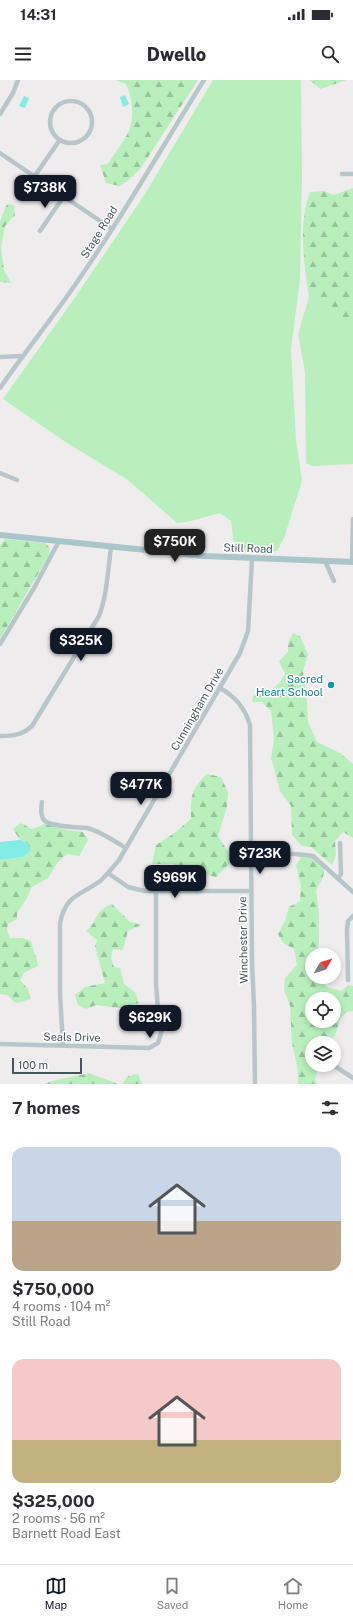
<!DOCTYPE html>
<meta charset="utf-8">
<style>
body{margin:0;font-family:"Public Sans",sans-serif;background:#f2f2f3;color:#2b2b33;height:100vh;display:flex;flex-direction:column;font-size:15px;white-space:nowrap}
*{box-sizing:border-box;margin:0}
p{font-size:13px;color:#7c7c81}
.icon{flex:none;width:22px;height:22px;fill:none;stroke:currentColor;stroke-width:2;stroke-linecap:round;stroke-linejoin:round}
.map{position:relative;height:1004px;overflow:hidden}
.drawer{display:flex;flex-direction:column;background:#fff;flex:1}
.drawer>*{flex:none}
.needle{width:26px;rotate:52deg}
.controls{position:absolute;left:305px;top:868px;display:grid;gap:8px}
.controls a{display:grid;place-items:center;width:36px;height:36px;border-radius:50%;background:#fff;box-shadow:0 2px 6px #0003;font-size:20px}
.scale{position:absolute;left:12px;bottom:10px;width:70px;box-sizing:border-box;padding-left:4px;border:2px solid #445659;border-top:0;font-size:11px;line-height:14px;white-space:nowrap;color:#445659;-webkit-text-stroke:3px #fff;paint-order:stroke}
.price{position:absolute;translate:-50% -34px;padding:0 9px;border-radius:8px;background:#111827;color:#fff;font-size:13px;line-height:26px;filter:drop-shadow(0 1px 2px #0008)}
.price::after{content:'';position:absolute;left:50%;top:24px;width:12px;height:9px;margin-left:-6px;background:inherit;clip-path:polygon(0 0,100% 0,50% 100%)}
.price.active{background:#222;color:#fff}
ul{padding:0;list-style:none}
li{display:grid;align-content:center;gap:8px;height:212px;padding:0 12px}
li span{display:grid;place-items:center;height:124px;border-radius:12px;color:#555}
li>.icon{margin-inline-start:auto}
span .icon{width:72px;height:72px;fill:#fffc;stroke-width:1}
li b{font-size:17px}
h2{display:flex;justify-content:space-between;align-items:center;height:48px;padding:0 12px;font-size:17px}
.status{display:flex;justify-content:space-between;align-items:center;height:28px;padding:0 20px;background:#fff;direction:ltr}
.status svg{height:11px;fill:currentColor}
header{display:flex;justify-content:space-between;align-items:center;height:52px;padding:0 12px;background:#fff;font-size:18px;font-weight:800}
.tabs{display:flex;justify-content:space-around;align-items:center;height:56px;border-top:1px solid #e1e1e2;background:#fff;font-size:11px;color:#7c7c81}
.tabs a{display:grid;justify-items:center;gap:2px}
.tabs .active{color:#111827}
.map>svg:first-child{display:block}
</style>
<div class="status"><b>14:31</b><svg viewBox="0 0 49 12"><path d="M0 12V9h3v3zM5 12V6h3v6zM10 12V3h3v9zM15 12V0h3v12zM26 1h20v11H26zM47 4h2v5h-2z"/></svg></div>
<header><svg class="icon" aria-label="menu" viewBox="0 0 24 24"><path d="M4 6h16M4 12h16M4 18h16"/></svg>Dwello<svg class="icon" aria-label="search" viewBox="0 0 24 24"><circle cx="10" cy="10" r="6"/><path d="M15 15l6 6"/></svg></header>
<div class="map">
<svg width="353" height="1004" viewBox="0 0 353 1004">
<defs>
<pattern id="forest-firs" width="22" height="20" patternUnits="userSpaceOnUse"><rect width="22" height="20" fill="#b8efbc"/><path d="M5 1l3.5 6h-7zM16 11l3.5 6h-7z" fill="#97c49c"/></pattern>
</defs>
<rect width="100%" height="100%" fill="#efeced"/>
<path fill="#b8efbc" d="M213,0H301L302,96L300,200L291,269L296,360L302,401L284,458L277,471L235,472L231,441L220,433L187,442L177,443L128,400L67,363L3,319L76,216L145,114Z
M309,217L332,229L348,248H353V384L312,386L306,383L305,292L298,254Z"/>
<path fill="url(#forest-firs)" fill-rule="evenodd" d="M115,0H198L141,88L130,99L120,106L106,103L100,85L108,84C114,74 121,65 127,55C135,41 133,18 126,4Z
M310,0H347L320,9Z
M353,108V248H348L332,229L309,217C304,184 298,144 310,112L324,111L334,115Z
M7,124L14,125L15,135L5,146L1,168L4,190L11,203L0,202V141Z
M5,459L45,463L50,468L49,475L0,559V466Z
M293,553L300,556L308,575L303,591L307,622L308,642L317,662L340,673L353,684V758L343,752L335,761L336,775L332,785L311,767L302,766L292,755L291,726L280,711L277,699L271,678L274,659L271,631L262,622H252L253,616C270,611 276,610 285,594L279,581L288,572V563Z
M207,694L221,697L228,712L227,727L218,756L233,780L216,797L207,795L204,787L190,785L182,792L173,784H152L156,765L173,754L191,739C191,717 190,710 207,694Z
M21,743L32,749L45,744L67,750L83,752L88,760L79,776L67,774L58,782L48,798L32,807L27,818L17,833V839L8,844L7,851L10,858H22L31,861C33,870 37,877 38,886L25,892L20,900L28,909L31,919L16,923L7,915L0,914V780L23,777L28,763L20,760L13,749Z
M301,777L314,778L324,789L323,798L316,810L319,834V864L316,875H312V897H319L327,907L342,911L348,905L353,906V931L346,932L340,939L335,956L326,960L325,963H312V985H319L315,999L317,1004H298V990L292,963L290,926L284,910L285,898L297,885L294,869L283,863L278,854L285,841L289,827L300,821L301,806L296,785ZM312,919H334V941H312Z
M112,824L130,842L141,845L128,851L123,870L113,869L111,878L114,887L120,888L124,904L135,912L139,923L119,928L96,925L86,929L78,925L75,915L85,907L105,903L95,866L97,860L86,851C99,842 92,832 112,824Z
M89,993L118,1004H44C59,998 73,997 89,993Z
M138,994L142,1004H122L128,996Z"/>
<path fill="#84ece3" d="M125,15L129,24L123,27L120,17Z
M24,16L29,18L25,28L19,26Z
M20,760L28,763L31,770L23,777L0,780V762Z"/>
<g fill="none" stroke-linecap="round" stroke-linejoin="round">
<path stroke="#b6c6c9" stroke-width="4.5" d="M50 42a21 21 0 1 1 42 0a21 21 0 1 1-42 0Z
M0,34L13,13L18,0
M0,73L112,149
M342,94H353
M34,97L59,61
M40,151L64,116
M0,277L21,276
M0,308C22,276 46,246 68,215C117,146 159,72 204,0
M0,393L17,400
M325,481L334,501
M352,482L353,439
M0,564L34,508L59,461
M220,608C236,617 245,628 250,645L252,882L254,927L255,1004
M0,656C13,656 22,655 32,646L99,536C107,515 108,490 111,467
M42,722C41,728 40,735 44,740C50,747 77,747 87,748C100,751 114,761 126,768
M251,774H296L313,776L353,812
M108,793L128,807L145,811H251
M338,798L341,794L340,763
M348,900L347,850L348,841L353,836
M0,964L149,968L158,963L162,950L158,930L156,904V811
M63,966L60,914V843C66,814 80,816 100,801C107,795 113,787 119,780L240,573L248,551L252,479
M333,985L353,998"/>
<path stroke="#aac5cc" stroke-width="6" d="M0,455L204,476L353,482"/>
</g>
<circle fill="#0f9aa8" stroke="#fff" stroke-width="1.5" cx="331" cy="605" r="4"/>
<g text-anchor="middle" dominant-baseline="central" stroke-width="3" stroke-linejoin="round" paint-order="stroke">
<g font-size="11" fill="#445659" stroke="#fff">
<text transform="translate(99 152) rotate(-58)">Stage Road</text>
<text transform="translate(248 468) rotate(2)">Still Road</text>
<text transform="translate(197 629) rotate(-60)">Cunningham Drive</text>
<text transform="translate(243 860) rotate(-91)">Winchester Drive</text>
<text transform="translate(72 957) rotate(1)">Seals Drive</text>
</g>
<g font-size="11" fill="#0d838f" stroke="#fff" text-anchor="end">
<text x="323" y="599">Sacred<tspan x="323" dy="13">Heart School</tspan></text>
</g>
</g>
</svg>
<div class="controls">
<a><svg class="needle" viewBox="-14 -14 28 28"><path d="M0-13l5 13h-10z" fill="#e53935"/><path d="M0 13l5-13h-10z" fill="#7c7c81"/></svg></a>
<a><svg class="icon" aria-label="locate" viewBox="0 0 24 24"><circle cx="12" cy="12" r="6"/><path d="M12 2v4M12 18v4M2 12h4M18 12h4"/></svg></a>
<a><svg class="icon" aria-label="layers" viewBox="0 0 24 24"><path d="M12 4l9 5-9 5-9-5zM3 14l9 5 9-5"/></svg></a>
</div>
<div class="scale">100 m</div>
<b class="price" style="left:45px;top:129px">$738K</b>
<b class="price active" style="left:175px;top:483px">$750K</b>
<b class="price" style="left:81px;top:582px">$325K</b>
<b class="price" style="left:141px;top:726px">$477K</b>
<b class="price" style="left:260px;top:795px">$723K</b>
<b class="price" style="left:175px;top:819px">$969K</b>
<b class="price" style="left:150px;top:959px">$629K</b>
</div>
<section class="drawer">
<h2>7 homes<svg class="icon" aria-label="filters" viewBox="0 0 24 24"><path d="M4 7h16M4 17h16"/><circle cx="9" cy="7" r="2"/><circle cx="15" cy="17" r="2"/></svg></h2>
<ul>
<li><span style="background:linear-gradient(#c9d6e8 60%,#b9a48a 0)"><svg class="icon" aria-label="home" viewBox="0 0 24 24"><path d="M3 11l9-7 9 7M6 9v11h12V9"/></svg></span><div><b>$750,000</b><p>4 rooms · 104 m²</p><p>Still Road</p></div></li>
<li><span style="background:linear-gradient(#f6c9c9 65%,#c2b280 0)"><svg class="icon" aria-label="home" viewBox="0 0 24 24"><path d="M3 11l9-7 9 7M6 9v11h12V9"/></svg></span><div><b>$325,000</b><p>2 rooms · 56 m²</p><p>Barnett Road East</p></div></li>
</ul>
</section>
<nav class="tabs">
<a class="active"><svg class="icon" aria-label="map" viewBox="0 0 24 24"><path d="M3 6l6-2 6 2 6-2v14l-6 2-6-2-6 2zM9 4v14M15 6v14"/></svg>Map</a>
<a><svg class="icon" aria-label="saved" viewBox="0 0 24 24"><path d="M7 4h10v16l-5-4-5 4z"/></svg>Saved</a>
<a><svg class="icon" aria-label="home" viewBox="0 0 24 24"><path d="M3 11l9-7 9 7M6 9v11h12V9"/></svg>Home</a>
</nav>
